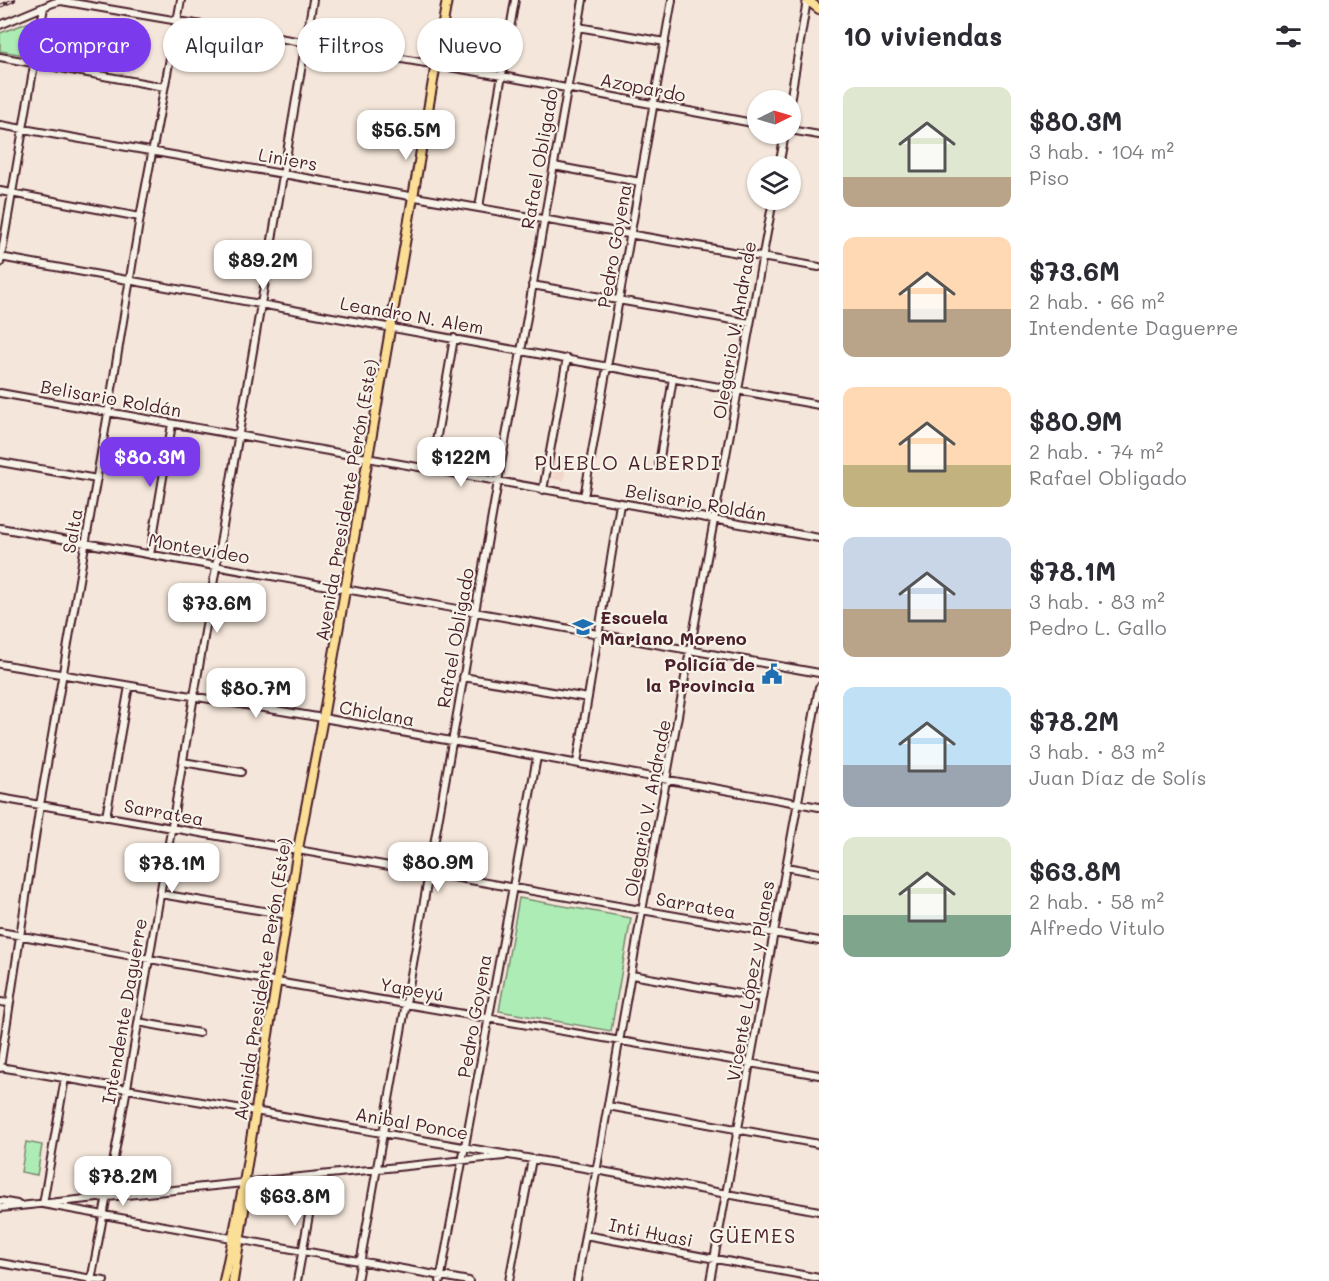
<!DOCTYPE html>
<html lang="es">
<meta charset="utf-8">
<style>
body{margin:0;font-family:Mali,sans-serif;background:#f7f7f7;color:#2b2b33;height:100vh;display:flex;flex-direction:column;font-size:22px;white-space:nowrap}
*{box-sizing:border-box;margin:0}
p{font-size:20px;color:#7c7c81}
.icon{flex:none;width:33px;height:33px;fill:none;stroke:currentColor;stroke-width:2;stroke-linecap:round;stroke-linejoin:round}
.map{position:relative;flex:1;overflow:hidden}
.sheet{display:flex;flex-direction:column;background:#fff;width:510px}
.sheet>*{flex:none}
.hud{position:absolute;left:18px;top:18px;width:570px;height:54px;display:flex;gap:12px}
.needle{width:39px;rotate:85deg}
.buttons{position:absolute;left:747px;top:90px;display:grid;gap:12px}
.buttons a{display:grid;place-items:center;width:54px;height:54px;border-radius:50%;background:#fff;box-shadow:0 2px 4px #0004;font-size:30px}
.price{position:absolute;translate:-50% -51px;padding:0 14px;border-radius:12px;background:#fff;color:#222;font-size:20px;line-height:39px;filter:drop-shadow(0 2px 3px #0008)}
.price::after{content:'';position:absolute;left:50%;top:36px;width:18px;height:14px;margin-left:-9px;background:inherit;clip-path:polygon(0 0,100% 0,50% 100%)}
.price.current{background:#7c3aed;color:#fff}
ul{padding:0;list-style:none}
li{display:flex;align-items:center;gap:18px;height:150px;padding:0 24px}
li span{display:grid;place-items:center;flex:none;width:168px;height:120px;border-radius:12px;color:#555}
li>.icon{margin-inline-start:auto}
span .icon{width:72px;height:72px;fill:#fffc;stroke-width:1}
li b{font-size:26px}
h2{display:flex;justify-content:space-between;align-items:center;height:72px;padding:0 24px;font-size:26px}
.tag{padding:0 21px;border-radius:27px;background:#fff;box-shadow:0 2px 4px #0004;font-size:21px;line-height:54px}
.tag.current{background:#7c3aed;color:#fff}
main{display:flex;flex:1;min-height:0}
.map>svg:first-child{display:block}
</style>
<main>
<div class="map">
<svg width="819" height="1281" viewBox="0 0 819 1281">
<rect width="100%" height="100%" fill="#f4e6da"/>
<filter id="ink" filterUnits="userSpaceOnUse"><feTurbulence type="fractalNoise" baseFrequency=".0167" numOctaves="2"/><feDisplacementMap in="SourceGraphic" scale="12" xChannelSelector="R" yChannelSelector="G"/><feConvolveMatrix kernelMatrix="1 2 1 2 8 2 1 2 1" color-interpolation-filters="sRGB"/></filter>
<g filter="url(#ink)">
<path fill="#f1d6c9" d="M554,457L566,459L564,481L552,479L554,468L552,467Z"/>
<path fill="#adedb5" stroke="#7c8670" stroke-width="1.5" d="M30,22L25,55L0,51V33Z
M519,898L631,918L611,1031L499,1011Z
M26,1142L42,1145L37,1175L21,1172Z"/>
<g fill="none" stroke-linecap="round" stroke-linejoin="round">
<g stroke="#4a1f2b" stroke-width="10">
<path id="minor" d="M0,25L53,3L61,1L502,76L758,124
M578,27L665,42
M0,57L164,87
M790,102L807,0
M0,125L819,267
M790,130L819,135
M554,166L640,182
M779,166L785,134
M0,191L140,217
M479,207L515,0
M0,257L819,405
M0,263L44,7
M532,285L750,323
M0,393L819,538
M0,462L97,479
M659,464L673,378
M431,470L454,338
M543,490L567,358
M584,497L672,0
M0,528L819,673
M150,555L172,424
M0,664L323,718L819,807
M463,677L588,698
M183,762L241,772
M577,763L620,504
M0,798L819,941
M106,817L129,686
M786,867L819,873
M160,894L288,915
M0,932L277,982L819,1075
M632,975L762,998
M0,1002L10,1003
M138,1022L199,1033
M0,1067L596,1170L819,1211
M0,1068L40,805L108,413L140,217L181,0
M65,1078L43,1204L469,1281
M608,1106L819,1144
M0,1201L17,1204
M0,1208L504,1156
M585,1235L819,1278
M0,1263L104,1281
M91,1281L127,1088L313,0
M297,1281L316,1177
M357,1281L583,0
M440,1281L537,757
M509,1281L532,1159
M577,1281L642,911L773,200
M710,1281L819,687"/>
</g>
<g stroke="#4a1f2b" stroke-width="12">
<path id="major" d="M807,0L819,9
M224,1281L244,1183L298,849L323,718L447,0
M233,1281L247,1191L244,1183"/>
</g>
<use href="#minor" stroke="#f7f3e8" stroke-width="6"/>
<use href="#major" stroke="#fbdf96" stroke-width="8"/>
<g stroke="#4a1f2b" stroke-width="4">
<path id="rail" d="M0,6L14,0"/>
</g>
<use href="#rail" stroke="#f7f3e8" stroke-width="1.5" stroke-dasharray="4.5" stroke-linecap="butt"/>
</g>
</g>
<defs>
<g id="school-bare" transform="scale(1.62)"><path d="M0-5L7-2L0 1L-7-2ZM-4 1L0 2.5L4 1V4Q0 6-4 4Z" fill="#1f6fb2" stroke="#f7f3e8" stroke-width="2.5" paint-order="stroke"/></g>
<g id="civic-bare" transform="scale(1.62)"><path d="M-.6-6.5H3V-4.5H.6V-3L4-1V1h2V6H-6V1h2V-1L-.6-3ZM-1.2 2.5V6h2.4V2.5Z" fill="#1f6fb2" stroke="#f7f3e8" stroke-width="2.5" paint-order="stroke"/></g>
</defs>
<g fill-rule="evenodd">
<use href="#school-bare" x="583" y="627"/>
<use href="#civic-bare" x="772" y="674"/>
</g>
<g text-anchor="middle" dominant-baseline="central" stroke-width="4.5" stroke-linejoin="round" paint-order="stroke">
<g font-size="18" fill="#4a1f2b" stroke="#f7f3e8">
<text transform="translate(643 87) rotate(11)">Azopardo</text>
<text transform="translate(288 159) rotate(10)">Liniers</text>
<text transform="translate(539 159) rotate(-80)">Rafael Obligado</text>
<text transform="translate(614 246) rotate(-80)">Pedro Goyena</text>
<text transform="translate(412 315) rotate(10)">Leandro N. Alem</text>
<text transform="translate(734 330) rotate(-80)">Olegario V. Andrade</text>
<text transform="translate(111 398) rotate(10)">Belisario Roldán</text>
<text transform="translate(346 500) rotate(-80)">Avenida Presidente Perón (Este)</text>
<text transform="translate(696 502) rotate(10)">Belisario Roldán</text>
<text transform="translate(72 531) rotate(-80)">Salta</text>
<text transform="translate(199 548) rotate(10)">Montevideo</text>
<text transform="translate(455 638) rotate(-80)">Rafael Obligado</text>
<text transform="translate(377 713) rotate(10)">Chiclana</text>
<text transform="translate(647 808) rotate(-79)">Olegario V. Andrade</text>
<text transform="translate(164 812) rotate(10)">Sarratea</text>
<text transform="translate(696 905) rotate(10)">Sarratea</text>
<text transform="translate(262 979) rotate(-81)">Avenida Presidente Perón (Este)</text>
<text transform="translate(750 981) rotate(-80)">Vicente López y Planes</text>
<text transform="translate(412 989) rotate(10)">Yapeyú</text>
<text transform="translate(124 1011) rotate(-80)">Intendente Daguerre</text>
<text transform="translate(474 1016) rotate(-80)">Pedro Goyena</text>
<text transform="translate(412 1123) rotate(10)">Anibal Ponce</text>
<text transform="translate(651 1232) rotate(11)">Inti Huasi</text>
</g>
<g font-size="18" font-weight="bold" fill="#4a1f2b" stroke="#f7f3e8" text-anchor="start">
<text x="600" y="617">Escuela<tspan x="600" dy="21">Mariano Moreno</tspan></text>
<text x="755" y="664" text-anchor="end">Policía de<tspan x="755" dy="21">la Provincia</tspan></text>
</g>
<g font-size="20" letter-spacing="1.5" fill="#4a1f2b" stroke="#f7f3e8">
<text x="628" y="462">PUEBLO ALBERDI</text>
<text x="753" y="1235">GÜEMES</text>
</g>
</g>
</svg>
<div class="buttons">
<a><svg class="needle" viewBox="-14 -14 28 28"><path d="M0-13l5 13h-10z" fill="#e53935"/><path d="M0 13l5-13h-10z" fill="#7c7c81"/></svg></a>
<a><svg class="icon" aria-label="layers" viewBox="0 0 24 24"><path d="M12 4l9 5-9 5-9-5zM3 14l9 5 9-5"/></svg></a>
</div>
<b class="price" style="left:406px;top:161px">$56.5M</b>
<b class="price" style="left:263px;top:291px">$89.2M</b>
<b class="price current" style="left:150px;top:488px">$80.3M</b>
<b class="price" style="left:461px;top:488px">$122M</b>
<b class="price" style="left:217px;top:634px">$73.6M</b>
<b class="price" style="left:256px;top:719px">$80.7M</b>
<b class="price" style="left:438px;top:893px">$80.9M</b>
<b class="price" style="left:172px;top:894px">$78.1M</b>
<b class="price" style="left:123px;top:1207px">$78.2M</b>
<b class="price" style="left:295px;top:1227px">$63.8M</b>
<div class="hud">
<a class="tag current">Comprar</a>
<a class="tag">Alquilar</a>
<a class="tag">Filtros</a>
<a class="tag">Nuevo</a>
</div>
</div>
<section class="sheet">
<h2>10 viviendas<svg class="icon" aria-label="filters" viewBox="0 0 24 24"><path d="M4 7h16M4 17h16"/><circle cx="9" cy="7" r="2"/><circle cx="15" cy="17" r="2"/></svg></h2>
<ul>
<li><span style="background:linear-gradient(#dfe7d0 75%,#b9a48a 0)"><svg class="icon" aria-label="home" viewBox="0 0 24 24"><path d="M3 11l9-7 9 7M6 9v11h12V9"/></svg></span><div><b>$80.3M</b><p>3 hab. · 104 m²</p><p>Piso</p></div></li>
<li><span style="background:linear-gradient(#ffd9b3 60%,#b9a48a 0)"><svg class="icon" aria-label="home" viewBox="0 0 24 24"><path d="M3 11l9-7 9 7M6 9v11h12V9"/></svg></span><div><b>$73.6M</b><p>2 hab. · 66 m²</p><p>Intendente Daguerre</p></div></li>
<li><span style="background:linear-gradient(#ffd9b3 65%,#c2b280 0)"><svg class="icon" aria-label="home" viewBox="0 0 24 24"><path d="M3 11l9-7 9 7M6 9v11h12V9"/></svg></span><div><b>$80.9M</b><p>2 hab. · 74 m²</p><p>Rafael Obligado</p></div></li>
<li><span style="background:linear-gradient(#c9d6e8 60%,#b9a48a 0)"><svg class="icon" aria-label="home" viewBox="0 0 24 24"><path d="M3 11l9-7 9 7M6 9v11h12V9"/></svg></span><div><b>$78.1M</b><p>3 hab. · 83 m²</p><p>Pedro L. Gallo</p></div></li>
<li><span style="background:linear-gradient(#bfe0f5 65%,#9aa5b1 0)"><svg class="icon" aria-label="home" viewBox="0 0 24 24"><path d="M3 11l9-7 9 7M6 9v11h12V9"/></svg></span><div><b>$78.2M</b><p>3 hab. · 83 m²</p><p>Juan Díaz de Solís</p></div></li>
<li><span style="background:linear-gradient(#dfe7d0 65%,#7fa58c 0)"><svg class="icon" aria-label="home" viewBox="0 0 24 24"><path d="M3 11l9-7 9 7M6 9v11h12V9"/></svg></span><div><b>$63.8M</b><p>2 hab. · 58 m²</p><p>Alfredo Vitulo</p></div></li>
</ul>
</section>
</main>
